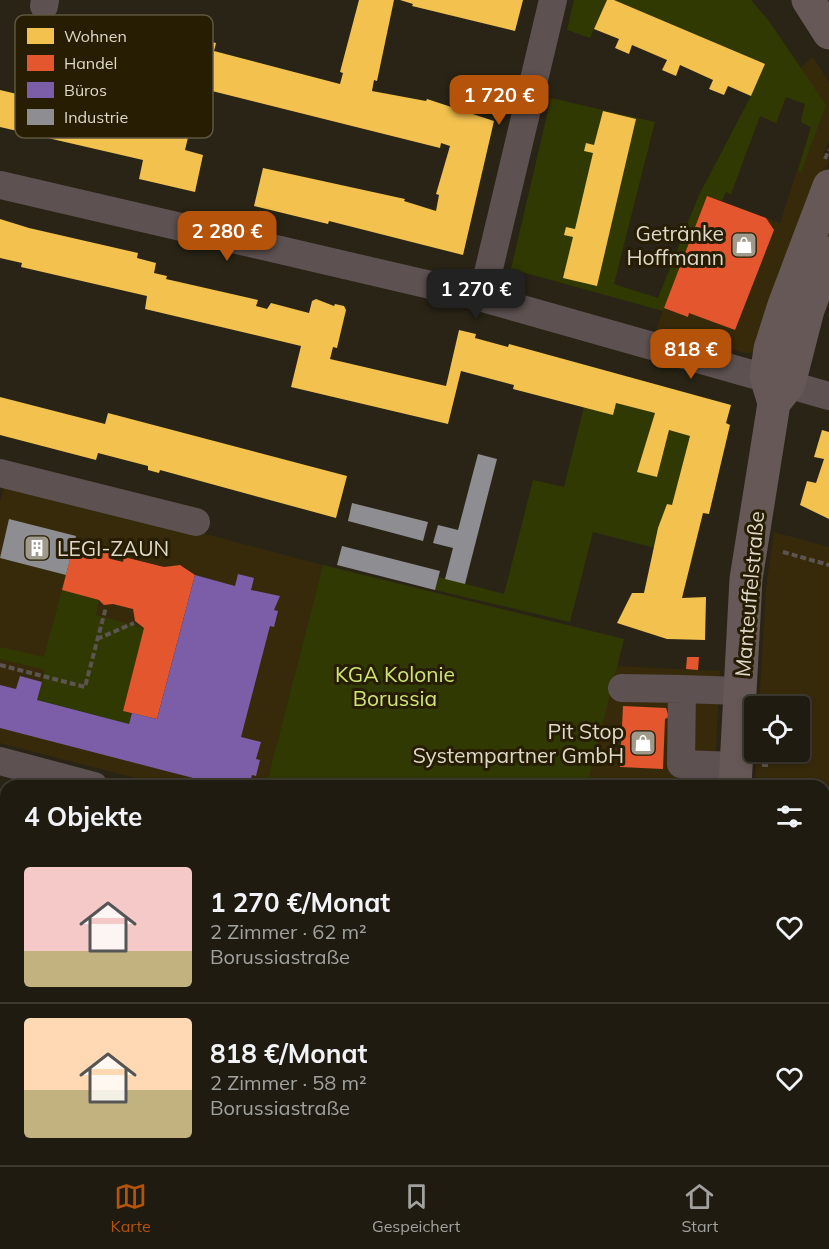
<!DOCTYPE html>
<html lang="de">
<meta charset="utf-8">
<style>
body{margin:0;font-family:Mulish,sans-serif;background:#2c281e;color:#f1f3f6;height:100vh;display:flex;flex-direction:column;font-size:22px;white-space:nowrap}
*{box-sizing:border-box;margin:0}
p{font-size:20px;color:#a1a19f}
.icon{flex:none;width:33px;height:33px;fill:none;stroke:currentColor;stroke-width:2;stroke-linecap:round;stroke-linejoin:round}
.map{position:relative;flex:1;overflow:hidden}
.drawer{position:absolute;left:0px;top:780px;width:830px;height:386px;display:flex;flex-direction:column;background:#1f1b10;border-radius:18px 18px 0 0;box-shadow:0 3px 9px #0003,0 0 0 2px #3c3930}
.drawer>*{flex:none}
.tools{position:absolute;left:744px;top:696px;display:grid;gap:12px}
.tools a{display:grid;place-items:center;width:66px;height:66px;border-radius:6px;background:#1f1b10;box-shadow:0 3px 9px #0003,0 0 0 2px #3c3930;font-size:30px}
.price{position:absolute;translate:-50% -51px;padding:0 14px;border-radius:12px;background:#b45309;color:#fff;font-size:20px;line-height:39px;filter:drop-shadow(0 2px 3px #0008)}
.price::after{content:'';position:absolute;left:50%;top:36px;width:18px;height:14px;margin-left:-9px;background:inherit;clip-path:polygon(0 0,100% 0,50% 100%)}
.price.selected{background:#222;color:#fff}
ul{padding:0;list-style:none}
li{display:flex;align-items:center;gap:18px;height:150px;padding:0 24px}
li+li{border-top:2px solid #3c3930}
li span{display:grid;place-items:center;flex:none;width:168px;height:120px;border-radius:6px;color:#555}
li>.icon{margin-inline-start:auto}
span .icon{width:72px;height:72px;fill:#fffc;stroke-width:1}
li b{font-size:26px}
h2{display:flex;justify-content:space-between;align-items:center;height:72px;padding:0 24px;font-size:26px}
.tabs{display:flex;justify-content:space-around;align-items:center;height:84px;border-top:2px solid #3c3930;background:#1f1b10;font-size:16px;color:#a1a19f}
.tabs a{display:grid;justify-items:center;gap:3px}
.tabs .selected{color:#b45309}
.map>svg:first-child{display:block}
</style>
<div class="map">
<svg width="829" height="1165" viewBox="0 0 829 1165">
<rect width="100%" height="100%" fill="#292415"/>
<path fill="#362a0a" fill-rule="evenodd" d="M813,57L829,82V140L823,155L829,161L754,352L746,353L656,329L707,196L748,114ZM786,97L805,104L801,122L811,127L780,223L722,201L726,192L731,194L760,116L776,123Z
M6,481L323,565L266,786H166L0,743V501Z
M774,532L829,547V960L824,958V786H755L757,752H800V706H759L766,587Z
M617,666L720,671L714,786H587Z
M0,796L6,798V1160H626L625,1165H0Z
M824,996L829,997V1165H702L703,1160H824Z"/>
<path fill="#313903" d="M574,0H607L590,38L567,30Z
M614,0H751L769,21L826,105L801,172L798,171L811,127L801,122L805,104L786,97L776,123L760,116L731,194L726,192L722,201L707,196L663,311L511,269L551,98L655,122L614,284L658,298L699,195L751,96L765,64Z
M616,403L655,413L638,471L657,477L669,430L690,436L672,505L667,504L655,548L593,532L570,622L435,590L439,577L504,594L533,480L564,487L584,407Z
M323,565L624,639L587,786H266Z
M62,590L99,600L96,615L144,628L123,711L131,714L129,724L37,700L45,670L0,659V647L44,657Z"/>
<path fill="#f2c14e" d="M359,0H394L377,81L374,80L372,91L426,101L427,99L494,121L463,255L329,221L328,224L254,206L263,168L405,199L404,201L436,211L439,195L436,194L450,146L441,143L440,148L200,88L185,150L203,155L195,192L139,179L143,160L0,127V90L123,119L120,128L150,135L173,32L216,43L214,51L340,84L343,73L340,72Z
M400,0H523L515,31L412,6L413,4Z
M607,0H614L765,64L751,96L728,86L724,95L709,89L713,80L680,65L676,76L662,70L667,60L632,45L629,54L615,48L619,39L594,29Z
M603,111L636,119L597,286L563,278L573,237L564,235L566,227L575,229L593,153L584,151L586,143L594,145Z
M0,219L29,228L138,253L137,258L156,263L154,273L167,276L166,279L258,300L256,306L267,309L271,303L309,313L312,301L316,299L334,306L335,304L344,306L346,310L337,348L333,347L330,359L446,386L459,330L476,334L475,338L508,347L509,344L731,405L726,423L730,425L709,514L703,513L682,598L706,597L705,640L667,639L617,623L632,593H644L658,528L667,504L672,505L690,436L669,430L657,477L637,472L655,413L616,403L613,415L513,389L514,385L461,371L448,424L291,387L301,346L145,309L147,296L21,267L22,263L0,258Z
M0,397L105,424L108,413L347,476L336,518L160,470L159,473L148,470V466L98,453L96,460L0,435Z
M822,430L829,432V519L800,505L807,481L816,483L824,459L814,457Z"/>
<path fill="#e4572e" d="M707,196L766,218L774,230L735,330L689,313L688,317L664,308Z
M74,544L112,554L111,559L123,562L124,557L164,567L180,565L195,575L157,719L123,711L144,628L135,621L133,609L113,604L104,605L99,600L62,590Z
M687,657H699L698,670L686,669Z
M623,706L666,708L669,717L665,719L663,769L620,767Z
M828,832H829V938L824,936V850Z"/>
<path fill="#7b5ea7" d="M238,574L254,578L251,590L280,596L274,610L278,611L274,627L270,626L241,737L261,742L256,759L260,760L256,776L252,775L249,786H224L0,728V685L16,689L20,676L42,682L37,700L129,724L132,713L157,719L195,575L235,586Z"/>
<path fill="#8d8d92" d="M478,454L497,459L465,584L445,579L453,548L433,543L438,525L458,530Z
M352,503L428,522L423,541L348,521Z
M9,519L76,536L66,575L0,558Z
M342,546L440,571L435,590L337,565Z
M0,888L6,889V910L1,930Z
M0,956L6,958V1020L1,1032Z
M281,1160H551L547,1165H299Z"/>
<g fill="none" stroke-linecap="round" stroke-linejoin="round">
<path stroke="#5c5450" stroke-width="4" stroke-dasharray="6 3" stroke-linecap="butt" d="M825,159L829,150
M783,552L829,565
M97,639L134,623
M0,665L85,687L106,607
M762,765H771
M707,1165L709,1160"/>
<path stroke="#5d5151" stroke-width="28" d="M44,6L45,0
M0,185L465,293L829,396
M482,298L553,0
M0,473L196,522
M622,688L682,689L681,764L736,766
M682,689L740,691
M0,761L94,786
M0,868L6,869
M3,953L6,941
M824,977L829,978
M0,1065L6,1043
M0,1107L6,1109
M194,1160L215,1165
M568,1165L571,1160"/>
<path stroke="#665856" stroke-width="33" d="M808,0L829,33
M774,403L766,377L770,349L784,305L829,186
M735,786L746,579L772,416L774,403L789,384L808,310L829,253
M676,1165L677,1160"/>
</g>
<defs>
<g id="shop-square" transform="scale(1.35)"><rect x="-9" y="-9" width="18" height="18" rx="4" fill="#9f9a8b" stroke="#271d03"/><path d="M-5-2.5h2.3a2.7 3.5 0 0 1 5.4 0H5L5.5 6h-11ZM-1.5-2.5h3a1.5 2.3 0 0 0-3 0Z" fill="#fff"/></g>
<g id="building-square" transform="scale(1.35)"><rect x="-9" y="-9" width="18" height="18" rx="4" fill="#9f9a8b" stroke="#271d03"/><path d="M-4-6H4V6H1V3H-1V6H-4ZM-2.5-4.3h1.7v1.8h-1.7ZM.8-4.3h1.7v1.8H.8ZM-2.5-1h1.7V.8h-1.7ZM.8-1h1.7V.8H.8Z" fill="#fff"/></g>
</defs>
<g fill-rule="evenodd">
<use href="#shop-square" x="744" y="245"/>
<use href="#building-square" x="37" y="548"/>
<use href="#shop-square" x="643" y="743"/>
</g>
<g text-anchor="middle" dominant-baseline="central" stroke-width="6" stroke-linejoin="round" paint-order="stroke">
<g font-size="21" fill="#dfd9ca" stroke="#271d03" text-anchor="end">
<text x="724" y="233">Getränke<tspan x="724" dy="24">Hoffmann</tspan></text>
<text x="57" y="548" text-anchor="start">LEGI-ZAUN</text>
<text x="624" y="731">Pit Stop<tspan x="624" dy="24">Systempartner GmbH</tspan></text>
</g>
<g font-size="21" fill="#dfd9ca" stroke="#271d03">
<text transform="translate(749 594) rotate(-85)">Manteuffelstraße</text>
</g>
<g font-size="21" fill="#cfe674" stroke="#271d03">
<text x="395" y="674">KGA Kolonie<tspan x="395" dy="24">Borussia</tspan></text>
</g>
</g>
<rect x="15" y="15" width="198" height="123" rx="9" fill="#271d03" stroke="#5e553f" stroke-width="1.5"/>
<rect x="27" y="28" width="27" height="16" fill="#f2c14e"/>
<rect x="27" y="55" width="27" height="16" fill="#e4572e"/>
<rect x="27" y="82" width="27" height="16" fill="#7b5ea7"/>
<rect x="27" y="109" width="27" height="16" fill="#8d8d92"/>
<g font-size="16" fill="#dfd9ca">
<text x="64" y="42">Wohnen</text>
<text x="64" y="69">Handel</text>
<text x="64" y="96">Büros</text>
<text x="64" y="123">Industrie</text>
</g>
</svg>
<div class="tools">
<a><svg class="icon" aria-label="locate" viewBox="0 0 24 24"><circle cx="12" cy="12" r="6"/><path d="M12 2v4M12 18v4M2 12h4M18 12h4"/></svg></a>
</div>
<b class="price" style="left:499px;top:126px">1 720 €</b>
<b class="price" style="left:227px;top:262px">2 280 €</b>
<b class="price selected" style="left:476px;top:320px">1 270 €</b>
<b class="price" style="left:691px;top:380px">818 €</b>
<section class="drawer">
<h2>4 Objekte<svg class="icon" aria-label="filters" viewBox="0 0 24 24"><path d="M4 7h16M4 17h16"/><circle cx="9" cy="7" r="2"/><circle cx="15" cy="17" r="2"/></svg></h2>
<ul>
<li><span style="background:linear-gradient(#f6c9c9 70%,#c2b280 0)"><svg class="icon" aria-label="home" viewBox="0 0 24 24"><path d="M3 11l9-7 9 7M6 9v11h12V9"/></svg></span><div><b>1 270 €/Monat</b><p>2 Zimmer · 62 m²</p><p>Borussiastraße</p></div><svg class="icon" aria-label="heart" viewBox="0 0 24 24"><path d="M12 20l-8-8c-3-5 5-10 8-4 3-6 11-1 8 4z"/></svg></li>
<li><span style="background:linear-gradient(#ffd9b3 60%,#c2b280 0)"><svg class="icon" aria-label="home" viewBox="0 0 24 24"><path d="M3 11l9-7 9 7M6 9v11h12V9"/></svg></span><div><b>818 €/Monat</b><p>2 Zimmer · 58 m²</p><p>Borussiastraße</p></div><svg class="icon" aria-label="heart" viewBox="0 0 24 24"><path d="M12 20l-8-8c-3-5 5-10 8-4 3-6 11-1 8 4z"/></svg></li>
</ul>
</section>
</div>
<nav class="tabs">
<a class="selected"><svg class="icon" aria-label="map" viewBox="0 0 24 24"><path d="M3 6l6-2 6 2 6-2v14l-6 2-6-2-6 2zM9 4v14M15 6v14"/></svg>Karte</a>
<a><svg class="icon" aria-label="saved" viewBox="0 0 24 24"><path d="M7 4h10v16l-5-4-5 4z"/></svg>Gespeichert</a>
<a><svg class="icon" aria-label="home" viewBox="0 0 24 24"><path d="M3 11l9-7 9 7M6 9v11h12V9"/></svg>Start</a>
</nav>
